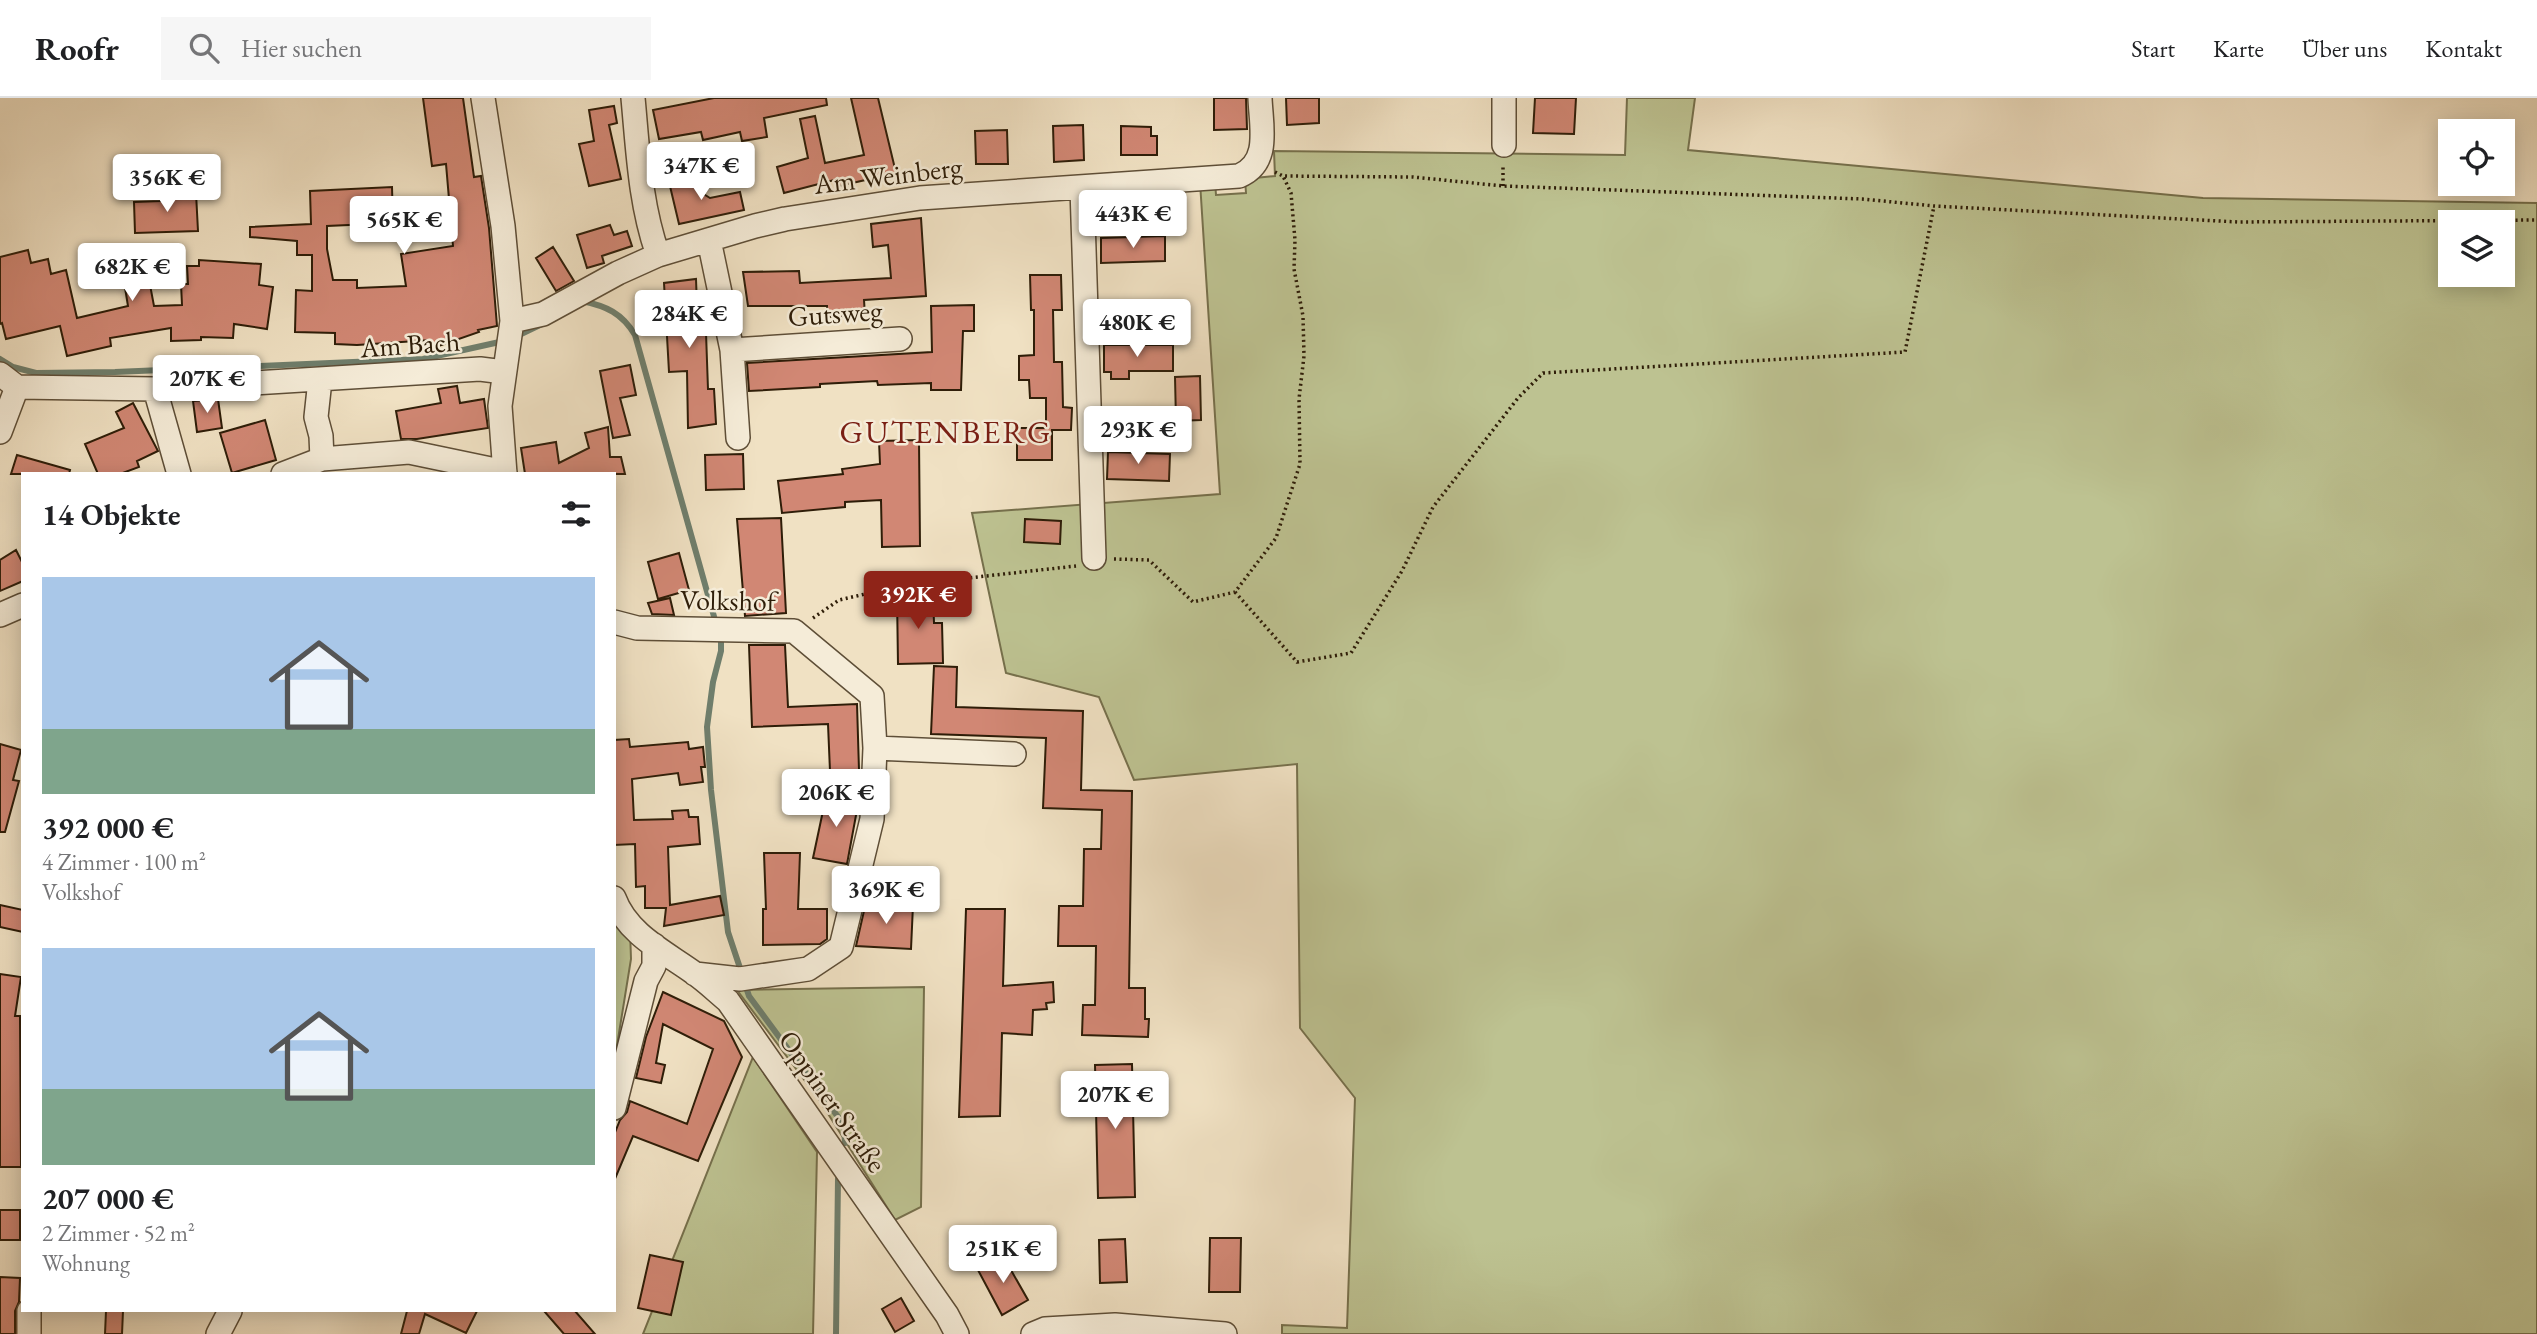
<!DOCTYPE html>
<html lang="de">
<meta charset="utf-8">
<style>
body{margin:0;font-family:"EB Garamond",serif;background:#f6f6f6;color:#202124;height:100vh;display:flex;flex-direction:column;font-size:26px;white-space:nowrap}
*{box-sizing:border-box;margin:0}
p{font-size:23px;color:#757577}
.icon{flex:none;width:38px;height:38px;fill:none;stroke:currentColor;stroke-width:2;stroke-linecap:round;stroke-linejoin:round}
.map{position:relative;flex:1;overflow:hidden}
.side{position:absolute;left:21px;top:374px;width:595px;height:840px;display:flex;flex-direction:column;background:#fff;border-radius:0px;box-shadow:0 4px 18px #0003}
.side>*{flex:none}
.controls{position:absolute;left:2438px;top:21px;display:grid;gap:14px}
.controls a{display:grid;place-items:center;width:77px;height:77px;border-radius:0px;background:#fff;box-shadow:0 4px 18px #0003;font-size:35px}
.price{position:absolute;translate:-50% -60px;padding:0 16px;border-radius:7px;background:#fff;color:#222;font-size:23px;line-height:46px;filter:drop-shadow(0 2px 4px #0008)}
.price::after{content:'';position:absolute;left:50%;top:42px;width:21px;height:16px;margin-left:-10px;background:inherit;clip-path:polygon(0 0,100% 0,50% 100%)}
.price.current{background:#8f2418;color:#fff}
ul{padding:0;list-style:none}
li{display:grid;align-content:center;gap:14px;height:371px;padding:0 21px}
li span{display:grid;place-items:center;height:217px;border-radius:0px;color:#555}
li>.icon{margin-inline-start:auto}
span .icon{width:126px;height:126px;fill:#fffc;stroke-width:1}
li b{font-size:30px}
h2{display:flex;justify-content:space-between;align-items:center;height:84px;padding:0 21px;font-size:30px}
header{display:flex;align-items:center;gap:42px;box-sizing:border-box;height:98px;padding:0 35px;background:#fff;border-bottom:2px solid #e0e0e0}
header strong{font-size:33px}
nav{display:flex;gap:38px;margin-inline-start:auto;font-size:24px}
.search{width:490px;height:63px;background:#f6f6f6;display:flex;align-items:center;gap:18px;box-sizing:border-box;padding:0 24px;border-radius:0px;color:#757577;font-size:26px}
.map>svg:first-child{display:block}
</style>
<header>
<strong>Roofr</strong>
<div class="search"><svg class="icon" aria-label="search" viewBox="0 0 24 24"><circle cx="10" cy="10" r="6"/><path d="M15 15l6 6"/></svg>Hier suchen</div>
<nav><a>Start</a><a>Karte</a><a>Über uns</a><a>Kontakt</a></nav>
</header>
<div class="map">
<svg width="2537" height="1236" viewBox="0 0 2537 1236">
<rect width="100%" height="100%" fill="#f0e1c3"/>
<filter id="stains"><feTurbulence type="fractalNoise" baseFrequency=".00286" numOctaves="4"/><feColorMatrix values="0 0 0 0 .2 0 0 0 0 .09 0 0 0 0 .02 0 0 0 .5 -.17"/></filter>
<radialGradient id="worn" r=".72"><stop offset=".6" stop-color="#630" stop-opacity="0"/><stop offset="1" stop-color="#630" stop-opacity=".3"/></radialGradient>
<path fill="#bdc291" stroke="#76704c" stroke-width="2" fill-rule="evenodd" d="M1627,0H1695L1688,52L2203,100L2537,105V1236H1282V1227L1347,1230L1355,1000L1300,930L1297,666L1134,682L1099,599L1006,575L972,415L1220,396L1200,84L1215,83L1216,97L1246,95L1245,81L1275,78L1274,53L1625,57ZM2450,124H2502V177H2450Z
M614,811L630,832L631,861L614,966Z
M924,889L921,1109L895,1122L820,1003L737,892Z
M753,959L817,1054L813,1236H643Z"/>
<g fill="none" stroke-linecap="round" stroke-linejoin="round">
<path stroke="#6f7e6c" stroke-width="6" d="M582,203C606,208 622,215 635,237L715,522
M517,238L542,226
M0,261L13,269L36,275L115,274L423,261L504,243
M721,542V553L713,584L707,629L711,692L728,834L742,876
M745,886L749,898L844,1027L845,1045
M836,1236L838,1081"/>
</g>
<path fill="#d18774" stroke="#2e1d08" stroke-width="2" d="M423,0H463L474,79L481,78L489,130L497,228L478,232L479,234L433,250L431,242L357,247L335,246V235L295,234L296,192L312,193V157H297V143L250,139V129L311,126L310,93L392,89L393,125L327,128V151L333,182H357V190L406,188L401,156L453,148L446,66L432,68Z
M714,0H826L827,7L764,20L767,39L742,43L740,34L703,42L701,34L659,41L653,12Z
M851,0H878L897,79L871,86L870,81L839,88L838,81L784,95L777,69L808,60L800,21L815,18L825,65L864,57Z
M1214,0H1246L1247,31L1214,32Z
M1286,0H1319V25L1287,27Z
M1535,0H1576L1574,36L1533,35Z
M614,8L617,25L609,27L621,81L589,88L579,46L594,43L589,12Z
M1083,27L1084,62L1054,64L1053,28Z
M1121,28L1151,29V38H1157V57H1121Z
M1007,32L1008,66H976L975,33Z
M695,78L699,93L710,100L740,94L744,112L679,126L669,84Z
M178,92V96L196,95L198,133L135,135L134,104L160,103V93Z
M921,120L926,198L864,202L865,217L827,219V208H748L743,174L799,173L800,185L891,180L888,147L873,149L871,126Z
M610,127L614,137L627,133L632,148L602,158L604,165L587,170L577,137Z
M1165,138V163L1101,165V140Z
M553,149L574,183L556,193L536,160Z
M28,152L31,165L48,161L51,176L66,172L77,220L128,208L120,159L144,155L154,208L182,207L181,186H188L187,168H199V162L261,166L259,187L273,189L267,231L234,226L233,240L201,239V242L171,243V230L110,240L111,248L67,258L60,228L6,241L2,225L0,226V159Z
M1030,177H1061L1062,212H1053L1054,264H1062L1063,309L1072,310L1071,332H1052V362H1017V330H1046V300H1030L1029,282H1019V258L1034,257V212H1031Z
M696,181L698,236L706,235L708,291H714L716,326L688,330L687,273L669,274L664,185Z
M974,207V233H963L961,292H931V285L878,287L877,283L820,286V289L749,293L747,265L932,254L931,208Z
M1104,247H1173V273H1129V281H1111V274H1104Z
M630,267L636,297L620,300L630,337L613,340L600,273Z
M1200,278L1201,322L1176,323L1175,279Z
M457,288L460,305L484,301L488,330L417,341H401L396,313L441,305L438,291Z
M218,301L222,330L197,334L193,303Z
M133,305L158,353L137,363L139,369L120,376H98L85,346L124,330L116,314Z
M265,322L276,362L232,375L220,335Z
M608,329L610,359H621L625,376H525L521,350L556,344L559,365L589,350L585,335Z
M919,342L920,448L882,449L881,402L845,404V409L782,415L778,383L843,376L842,371L880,366L879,343Z
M1108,354L1170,356L1169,383L1107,381Z
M743,356L744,391L706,392L705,357Z
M17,357L70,372L69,376H11Z
M781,420L786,515L745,518L737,421Z
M1025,421L1061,423L1060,446L1024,444Z
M16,452L23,466V483L0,493V462Z
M679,455L689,492L658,501L648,464Z
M933,497L934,525H942L943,565L898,566L897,498Z
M670,500L674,517L652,516L648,505Z
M749,547H785L788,609L857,606L859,672L830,673L828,626L752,629Z
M934,568L957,569L956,609L1083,613L1081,692L1132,693L1129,890H1145V921H1149L1148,939L1082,937L1083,907H1095L1096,848H1058L1059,808H1083L1084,751H1101L1102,712L1043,710L1046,640L931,636Z
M629,641L630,649L688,644L689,651L703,649L705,669H701L703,684L680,687L678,675L632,681L634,722L673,721L672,713L688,712L689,719H698L700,746L668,749L670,807L720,798L724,817L664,828L666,810H645V788L636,789L635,746L614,747V642Z
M0,646L21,652L13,682L19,683L5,734H0Z
M827,694L859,701L847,766L813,760Z
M764,755H800L798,811H827V841L820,846L763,847V811H766Z
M866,804L913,807L911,851L856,848Z
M0,807L23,812V834L0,829Z
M966,811H1005L1003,888L1053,884L1054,904L1046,905L1047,911L1033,912L1032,937L1002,935L1000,1018L959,1019Z
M0,876L21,879L15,918H20L21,1069H0Z
M663,894L724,923L742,959L698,1063L633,1038L614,1083V1037L620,1022L627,1014L630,1003L687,1026L713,951L663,926L656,965L665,967L661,985L636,980L646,939Z
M1132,966L1135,1099L1098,1100L1095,967Z
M0,1112H20V1142H0Z
M1210,1140H1241L1240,1194H1209Z
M1125,1141L1127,1184L1100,1185L1099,1142Z
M650,1157L683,1164L671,1217L638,1210Z
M1003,1158L1028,1202L1002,1217L978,1172Z
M0,1179L20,1180L19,1204L15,1213V1236H0Z
M901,1200L914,1223L895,1234L882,1211Z
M106,1213H123L122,1236H105Z
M407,1213H477L466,1235L425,1216L419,1236H401Z
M544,1213H575L595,1236H564Z"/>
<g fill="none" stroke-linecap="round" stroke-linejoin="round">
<g stroke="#5e4e37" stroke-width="26">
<path id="minor" d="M483,0L503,128L512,223L500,308L505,376
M633,0C638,53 640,106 658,157
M1504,47V0
M1082,90L1094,460
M709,142L732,252L900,241
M512,223L543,216L618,175L658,157L755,128L785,121L920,100L1239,78C1271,65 1261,28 1260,0
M732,252L738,340
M0,276L17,289L155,291L480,271L504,274
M320,282L316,319L321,338L322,361
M155,291L179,376
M0,334L17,289
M283,376L322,361L409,354L505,374
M0,517L23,507
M614,524L637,530L794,533L872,598L875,650L872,721L841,849L808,871L740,881L695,876
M875,650L1014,656
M614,800C627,836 665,854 694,875C706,883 717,894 728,903L947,1217L957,1236
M614,1010L646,883L654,868V847
M29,1236V1213
M218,1236L230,1213
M1033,1236L1045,1231L1115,1227L1225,1236"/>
</g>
<path stroke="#2e1d08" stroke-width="3.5" stroke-dasharray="2 3.5" stroke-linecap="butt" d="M1275,74L1283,78L1413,79L1503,88L1862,101L1934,108L2238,124L2537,122
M1503,88V66
M1114,461L1149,462L1193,504L1235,494L1276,440L1300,366L1299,301L1304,258L1303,218L1294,171L1295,142L1291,95L1283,78
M1235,494L1297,564L1351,555L1402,473L1433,409L1518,300L1543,275L1905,254L1934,108
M813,520L839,502L905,487L1076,468"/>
<use href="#minor" stroke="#f5ecd8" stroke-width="23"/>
</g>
<g text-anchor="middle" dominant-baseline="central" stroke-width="5" stroke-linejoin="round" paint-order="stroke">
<g font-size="28" fill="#2e1d08" stroke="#f5ecd8">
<text transform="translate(888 77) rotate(-7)">Am Weinberg</text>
<text transform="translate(835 215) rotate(-4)">Gutsweg</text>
<text transform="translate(410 246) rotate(-4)">Am Bach</text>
<text transform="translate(728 502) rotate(1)">Volkshof</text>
<text transform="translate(833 1003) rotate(55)">Oppiner Straße</text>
</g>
<g font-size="32" letter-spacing="2" fill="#7a1f14" stroke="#f5ecd8">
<text x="946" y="334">GUTENBERG</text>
</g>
</g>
<rect width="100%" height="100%" filter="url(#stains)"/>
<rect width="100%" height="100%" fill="url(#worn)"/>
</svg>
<div class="controls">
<a><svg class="icon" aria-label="locate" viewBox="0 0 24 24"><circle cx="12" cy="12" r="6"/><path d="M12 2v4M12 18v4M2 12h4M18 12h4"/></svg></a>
<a><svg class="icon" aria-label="layers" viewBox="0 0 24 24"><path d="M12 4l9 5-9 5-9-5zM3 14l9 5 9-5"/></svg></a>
</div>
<b class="price" style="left:701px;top:104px">347K €</b>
<b class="price" style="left:167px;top:116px">356K €</b>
<b class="price" style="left:1133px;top:152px">443K €</b>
<b class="price" style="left:404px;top:158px">565K €</b>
<b class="price" style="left:132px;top:205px">682K €</b>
<b class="price" style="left:689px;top:252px">284K €</b>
<b class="price" style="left:1137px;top:261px">480K €</b>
<b class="price" style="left:207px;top:317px">207K €</b>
<b class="price" style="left:1138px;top:368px">293K €</b>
<b class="price current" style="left:918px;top:533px">392K €</b>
<b class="price" style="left:836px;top:731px">206K €</b>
<b class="price" style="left:886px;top:828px">369K €</b>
<b class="price" style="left:1115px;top:1033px">207K €</b>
<b class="price" style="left:1003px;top:1187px">251K €</b>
<section class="side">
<h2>14 Objekte<svg class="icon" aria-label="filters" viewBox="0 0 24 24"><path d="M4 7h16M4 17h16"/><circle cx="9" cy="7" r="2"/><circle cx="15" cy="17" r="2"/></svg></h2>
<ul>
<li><span style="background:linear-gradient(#a9c7e8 70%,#7fa58c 0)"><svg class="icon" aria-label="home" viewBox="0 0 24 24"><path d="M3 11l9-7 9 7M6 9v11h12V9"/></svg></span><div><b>392 000 €</b><p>4 Zimmer · 100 m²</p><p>Volkshof</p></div></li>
<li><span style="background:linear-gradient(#a9c7e8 65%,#7fa58c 0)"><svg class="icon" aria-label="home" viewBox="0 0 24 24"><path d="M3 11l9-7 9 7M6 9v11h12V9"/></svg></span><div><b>207 000 €</b><p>2 Zimmer · 52 m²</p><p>Wohnung</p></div></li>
</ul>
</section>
</div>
